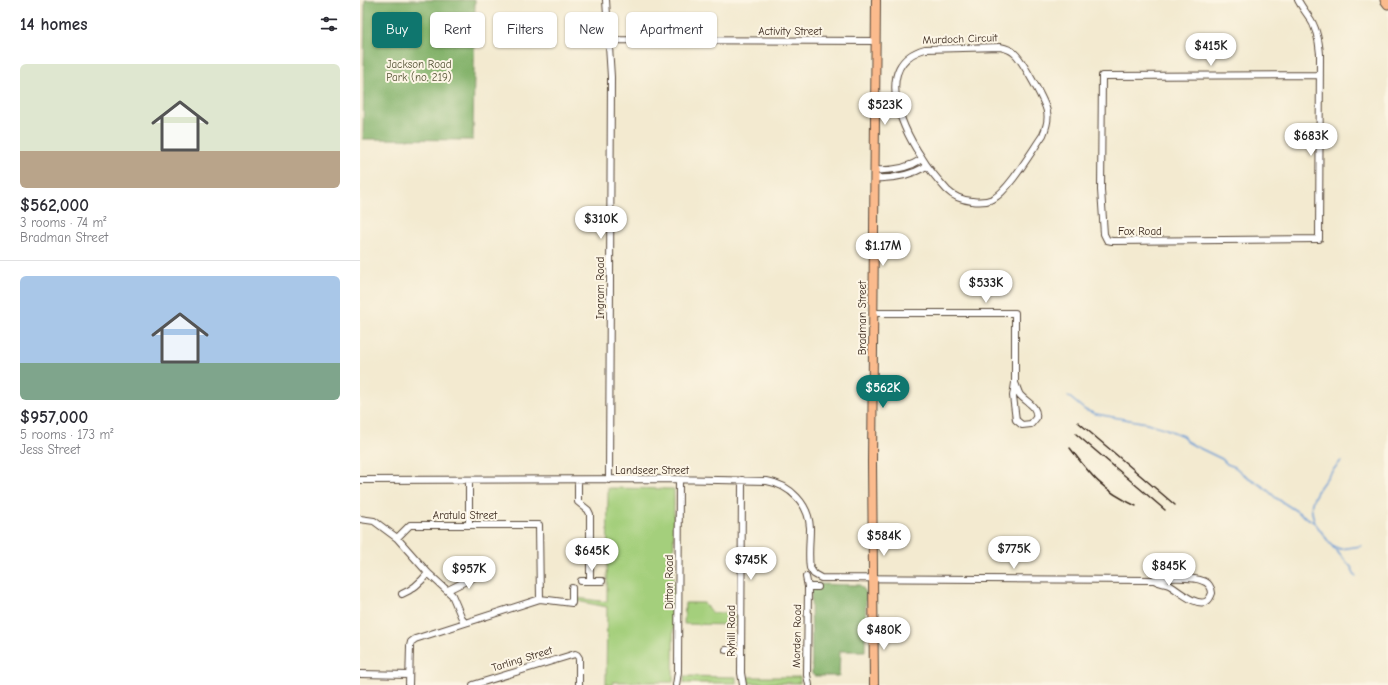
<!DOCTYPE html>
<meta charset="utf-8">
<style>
body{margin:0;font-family:"Comic Neue",sans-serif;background:#f2f2f3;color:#2b2b33;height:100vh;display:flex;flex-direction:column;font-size:15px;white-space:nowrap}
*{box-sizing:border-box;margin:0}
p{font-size:13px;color:#7c7c81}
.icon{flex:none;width:22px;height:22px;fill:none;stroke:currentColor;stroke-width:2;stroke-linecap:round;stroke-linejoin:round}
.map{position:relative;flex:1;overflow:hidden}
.details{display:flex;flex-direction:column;background:#fff;width:360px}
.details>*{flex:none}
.guide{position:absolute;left:12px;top:12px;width:380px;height:36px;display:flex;gap:8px}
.price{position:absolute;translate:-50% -34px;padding:0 9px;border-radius:14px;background:#fff;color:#222;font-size:13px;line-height:26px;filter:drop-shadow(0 1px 2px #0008)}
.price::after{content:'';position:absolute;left:50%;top:24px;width:12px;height:9px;margin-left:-6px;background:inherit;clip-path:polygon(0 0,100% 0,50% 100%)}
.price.active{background:#0f766e;color:#fff}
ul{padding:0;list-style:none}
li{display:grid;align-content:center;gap:8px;height:212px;padding:0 20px}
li+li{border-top:1px solid #e1e1e2}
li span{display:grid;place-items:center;height:124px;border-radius:6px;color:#555}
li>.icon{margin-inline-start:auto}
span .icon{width:72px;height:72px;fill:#fffc;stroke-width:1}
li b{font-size:17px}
h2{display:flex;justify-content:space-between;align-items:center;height:48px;padding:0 20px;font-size:17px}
.chip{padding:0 14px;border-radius:6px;background:#fff;box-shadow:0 1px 3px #0004;font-size:14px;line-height:36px}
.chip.active{background:#0f766e;color:#fff}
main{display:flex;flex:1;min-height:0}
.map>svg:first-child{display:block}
</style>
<main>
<section class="details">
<h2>14 homes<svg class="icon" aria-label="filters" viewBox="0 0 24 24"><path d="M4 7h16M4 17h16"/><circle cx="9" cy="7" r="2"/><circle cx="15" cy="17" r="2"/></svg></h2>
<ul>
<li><span style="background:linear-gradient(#dfe7d0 70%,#b9a48a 0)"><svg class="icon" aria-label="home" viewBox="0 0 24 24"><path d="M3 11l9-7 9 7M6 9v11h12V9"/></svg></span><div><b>$562,000</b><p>3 rooms · 74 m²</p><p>Bradman Street</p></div></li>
<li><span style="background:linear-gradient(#a9c7e8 70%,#7fa58c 0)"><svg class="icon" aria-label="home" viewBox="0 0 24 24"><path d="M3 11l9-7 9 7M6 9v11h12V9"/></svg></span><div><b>$957,000</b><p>5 rooms · 173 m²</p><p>Jess Street</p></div></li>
</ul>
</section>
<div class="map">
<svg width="1028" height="685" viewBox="0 0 1028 685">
<rect width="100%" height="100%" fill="#fcf5e5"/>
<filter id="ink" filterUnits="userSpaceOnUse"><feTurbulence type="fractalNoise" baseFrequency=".025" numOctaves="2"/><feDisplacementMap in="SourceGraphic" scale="8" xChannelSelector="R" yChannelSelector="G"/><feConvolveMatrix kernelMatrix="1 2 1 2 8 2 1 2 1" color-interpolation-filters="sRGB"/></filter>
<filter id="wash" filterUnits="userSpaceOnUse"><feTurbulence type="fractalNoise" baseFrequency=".012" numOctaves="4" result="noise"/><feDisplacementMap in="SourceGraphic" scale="16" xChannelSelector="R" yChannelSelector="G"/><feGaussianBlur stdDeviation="0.9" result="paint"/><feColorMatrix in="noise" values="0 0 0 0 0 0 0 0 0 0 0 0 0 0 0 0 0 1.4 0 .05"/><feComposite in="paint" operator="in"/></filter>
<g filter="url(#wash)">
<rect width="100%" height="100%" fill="#f3ead0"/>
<path fill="#a4cf7b" stroke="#707c4c" d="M248,488L314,489L313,682H253L252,685H246L247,607L217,601V598L247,602Z
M325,603H344L352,613H376V625L324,624Z
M324,676L376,677V683H324Z
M388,677H440V683H388Z"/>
<path fill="#83b26b" stroke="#5f6e44" d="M5,0H115L113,140L3,139Z
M453,584L500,585L506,592L505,651H480L479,676H454L452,674L451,589Z"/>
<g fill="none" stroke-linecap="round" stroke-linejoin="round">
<path stroke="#6b9cd5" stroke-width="1.5" d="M708,396L725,410L736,414L787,423L804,428L823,436L826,441L835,446L862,459L867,464L875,467L883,474L905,488L916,498L955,523L971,545L991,567L996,577
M955,523C953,516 950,510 952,503C955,490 972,471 981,461
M973,546L980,549L1001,546"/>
</g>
</g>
<g filter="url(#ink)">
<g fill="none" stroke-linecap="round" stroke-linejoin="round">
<g stroke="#574739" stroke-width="8">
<path id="minor" d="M246,0L251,77L249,480
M938,0C941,6 945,11 949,17C957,28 959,41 960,54L959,239L752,241L747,240L744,234L741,190L742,76L960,75
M249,40L516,41
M640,47C645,48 650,49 654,53C661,58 686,103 687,112C689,120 686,128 683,135C671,152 649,190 633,199C626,202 619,202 612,201C602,200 593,196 587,190C578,180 569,170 562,158C542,128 512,64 565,49Z
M515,170C532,171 547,169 562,159
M515,178C533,179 551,175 567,166
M514,313H655V383L653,396L656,420L662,425L671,424L676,418C678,406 667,403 660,395C658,392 657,387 655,383
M0,480L308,479L407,481C430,485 449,504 450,528C450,541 448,555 450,568L454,574L461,578L794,580C803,577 835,577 843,581C848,582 852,588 852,593C851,596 850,599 847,601C837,608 818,590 809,585C804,583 799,583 794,580
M109,480V525
M218,480V502L228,510L230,514V581
M382,480L381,673L383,685
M0,519L14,521L37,538L68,573L92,595L104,623
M37,538L50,525H179L180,599
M446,577L448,587L447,675L449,685
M221,581H242
M448,587H458
M88,590L122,573
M42,594C52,590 61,582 68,573
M366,650H381
M0,674L49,675
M49,685L50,646L51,642L55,639L180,599L212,603V588
M113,685L215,654L217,655L219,658V685
M316,685L318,672L319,479"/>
</g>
<g stroke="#574739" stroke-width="10">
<path id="major" d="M514,685L512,463L516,0"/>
</g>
<g stroke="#574739" stroke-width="11">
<path id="highway" d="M1025,0L1028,4"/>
</g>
<use href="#minor" stroke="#fff" stroke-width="6"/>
<use href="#major" stroke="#fbbb8d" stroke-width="8"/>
<use href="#highway" stroke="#fbbb8d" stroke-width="9"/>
<path stroke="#3b2a1e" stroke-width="1.5" d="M718,422L815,505
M716,434L805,510
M710,448C732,477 742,490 776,506"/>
</g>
</g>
<g text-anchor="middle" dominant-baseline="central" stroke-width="4" stroke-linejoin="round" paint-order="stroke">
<g font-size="11" fill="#3b2a1e" stroke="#fcf5e5">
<text x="430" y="31">Activity Street</text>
<text transform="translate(600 39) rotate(-2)">Murdoch Circuit</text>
<text x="780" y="231">Fox Road</text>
<text transform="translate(240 288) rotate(-90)">Ingram Road</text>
<text transform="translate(502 318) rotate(-90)">Bradman Street</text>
<text x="292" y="470">Landseer Street</text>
<text x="105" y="515">Aratula Street</text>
<text transform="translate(309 582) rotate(-90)">Ditton Road</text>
<text transform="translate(371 631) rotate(-90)">Ryhill Road</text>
<text transform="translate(437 636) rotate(-89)">Morden Road</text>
<text transform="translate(162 659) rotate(-17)">Tarling Street</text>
</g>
<g font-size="11" fill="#555335" stroke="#fcf5e5">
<text x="59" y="64">Jackson Road<tspan x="59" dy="13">Park (no. 219)</tspan></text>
</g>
</g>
</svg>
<b class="price" style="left:851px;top:67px">$415K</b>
<b class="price" style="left:525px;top:126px">$523K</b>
<b class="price" style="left:951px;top:157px">$683K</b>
<b class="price" style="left:241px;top:240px">$310K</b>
<b class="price" style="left:523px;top:267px">$1.17M</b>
<b class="price" style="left:626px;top:304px">$533K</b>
<b class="price active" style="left:523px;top:409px">$562K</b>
<b class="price" style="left:524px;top:557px">$584K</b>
<b class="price" style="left:654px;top:570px">$775K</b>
<b class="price" style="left:232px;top:572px">$645K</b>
<b class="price" style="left:391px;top:581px">$745K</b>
<b class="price" style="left:809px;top:587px">$845K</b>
<b class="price" style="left:109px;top:590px">$957K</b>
<b class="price" style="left:524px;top:651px">$480K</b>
<div class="guide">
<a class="chip active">Buy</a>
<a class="chip">Rent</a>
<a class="chip">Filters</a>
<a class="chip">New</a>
<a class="chip">Apartment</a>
</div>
</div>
</main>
